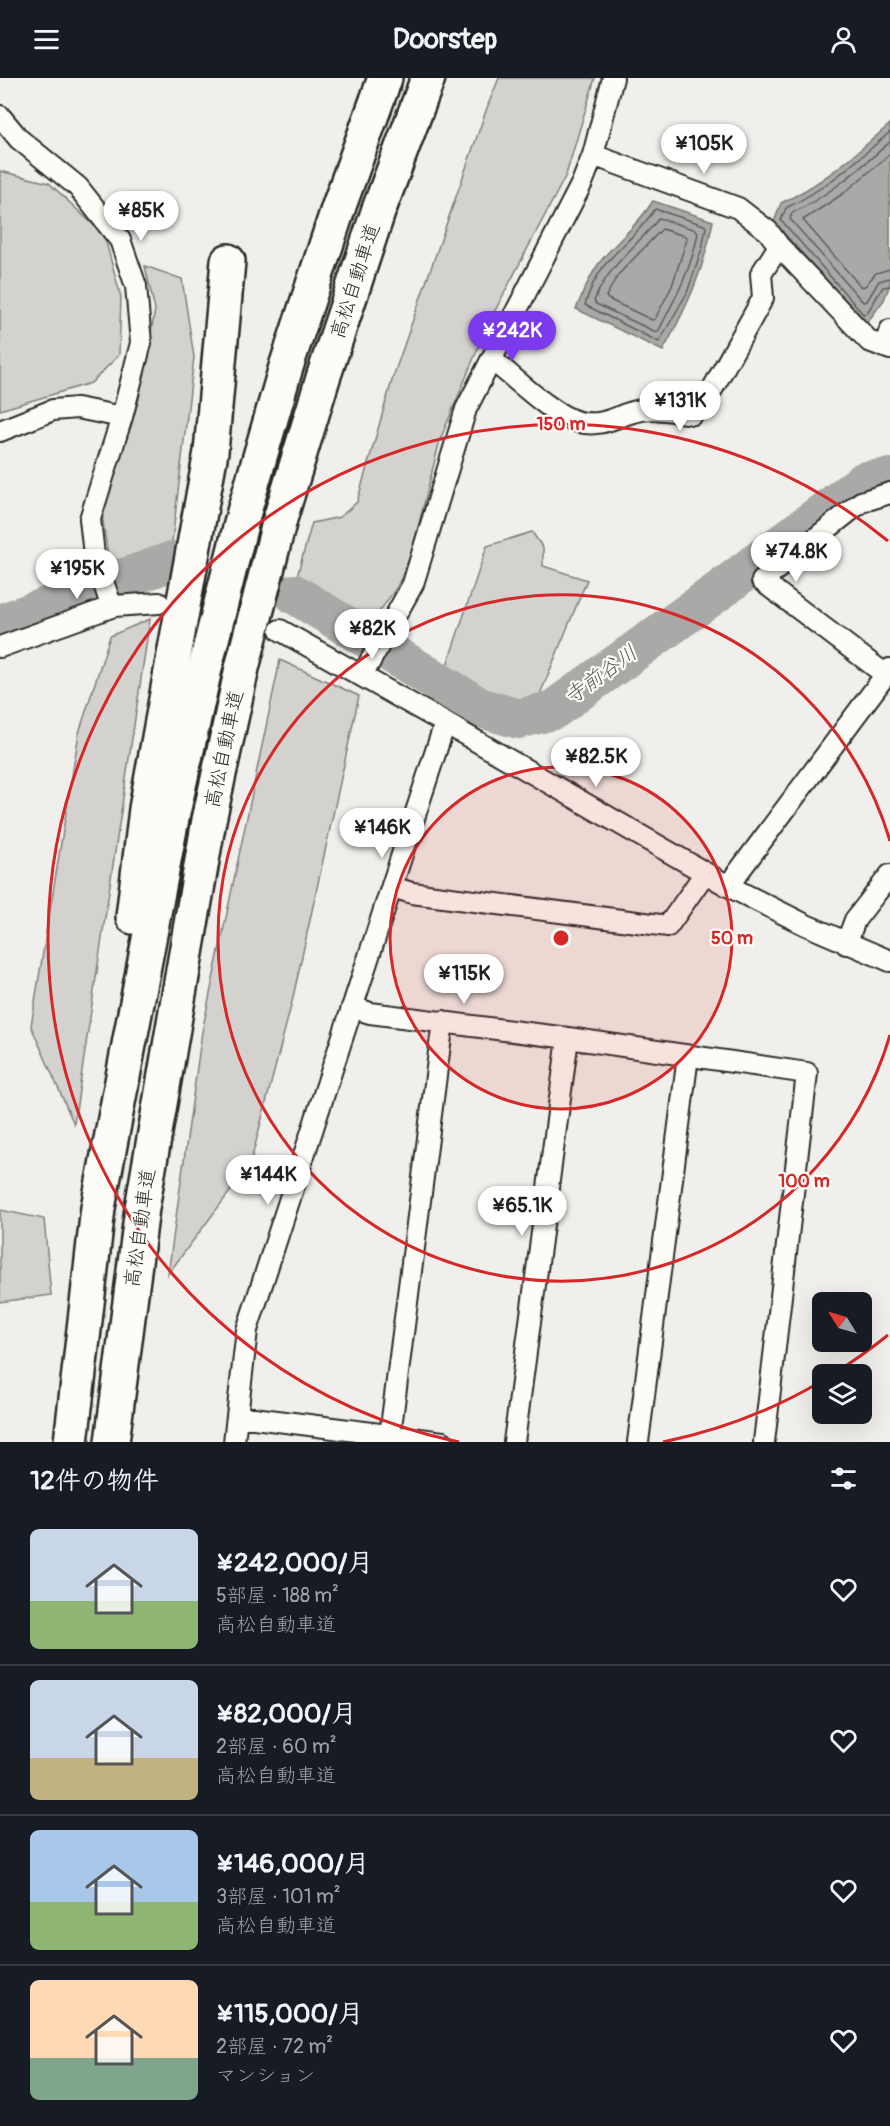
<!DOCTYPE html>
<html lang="ja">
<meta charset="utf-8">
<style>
body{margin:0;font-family:Pangolin,"Klee One",sans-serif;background:#242831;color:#f1f3f6;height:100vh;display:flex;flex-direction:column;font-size:22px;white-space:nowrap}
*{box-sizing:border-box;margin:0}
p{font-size:20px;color:#9ea1a6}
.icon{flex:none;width:33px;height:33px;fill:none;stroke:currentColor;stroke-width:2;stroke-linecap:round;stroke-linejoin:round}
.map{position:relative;height:1364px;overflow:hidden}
.side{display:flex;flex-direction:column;background:#171b24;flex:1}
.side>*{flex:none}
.needle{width:39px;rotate:307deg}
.tools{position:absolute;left:812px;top:1214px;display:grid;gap:12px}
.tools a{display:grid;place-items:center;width:60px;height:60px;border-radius:9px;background:#171b24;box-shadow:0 6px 24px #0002;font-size:30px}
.price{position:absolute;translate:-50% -51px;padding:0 14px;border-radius:21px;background:#fff;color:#222;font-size:20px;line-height:39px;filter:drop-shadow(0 2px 3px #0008)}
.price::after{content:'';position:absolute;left:50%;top:36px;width:18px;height:14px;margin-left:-9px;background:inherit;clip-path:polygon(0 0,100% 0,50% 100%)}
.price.selected{background:#7c3aed;color:#fff}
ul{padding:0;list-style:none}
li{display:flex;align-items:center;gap:18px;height:150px;padding:0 30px}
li+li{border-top:2px solid #363941}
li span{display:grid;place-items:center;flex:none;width:168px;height:120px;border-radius:9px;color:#555}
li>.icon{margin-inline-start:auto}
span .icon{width:72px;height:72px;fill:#fffc;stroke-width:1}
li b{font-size:26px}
h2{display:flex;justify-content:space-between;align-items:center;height:72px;padding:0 30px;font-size:26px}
header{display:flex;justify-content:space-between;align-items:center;height:78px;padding:0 30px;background:#171b24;font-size:27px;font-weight:700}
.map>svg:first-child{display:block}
</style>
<header><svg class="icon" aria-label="menu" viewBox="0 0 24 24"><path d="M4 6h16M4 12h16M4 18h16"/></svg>Doorstep<svg class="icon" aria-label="person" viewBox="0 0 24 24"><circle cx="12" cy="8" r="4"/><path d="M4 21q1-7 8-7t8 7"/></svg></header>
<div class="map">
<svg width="890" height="1364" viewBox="0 0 890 1364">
<rect width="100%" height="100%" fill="#f0efeb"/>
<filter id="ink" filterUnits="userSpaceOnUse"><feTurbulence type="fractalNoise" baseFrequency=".0167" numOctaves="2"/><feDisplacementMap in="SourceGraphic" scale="12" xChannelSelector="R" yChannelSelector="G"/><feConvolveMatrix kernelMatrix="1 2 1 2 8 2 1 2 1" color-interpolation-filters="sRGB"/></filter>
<g filter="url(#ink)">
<path fill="#d3d2cf" stroke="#7f7e7d" stroke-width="1.5" d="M499,0H595L566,97L488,246L440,362L411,477L397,509L372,544L294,509L312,445L340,439L357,424L393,299L488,27Z
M0,93L49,105L104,157L121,219L119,277L91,305L0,332Z
M145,188L182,201L194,279L172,464L109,485L102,437L139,321L155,232Z
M532,454L543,470V488L587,502L536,626L510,630L483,618L444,596L487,468Z
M150,541L74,1046L31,948L79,655L110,558Z
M280,582L359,618L292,924L250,1087L168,1196L202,954Z
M0,1132L44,1141L51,1217L0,1224Z"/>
<path fill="#aaa9a7" stroke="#777775" stroke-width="1.5" d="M890,46V206L884,222L866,246L774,144L781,125C826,104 853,78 890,46Z
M653,123L713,143C704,193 687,228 663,273L576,231C583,215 589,198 600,184C618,161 637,149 653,123Z"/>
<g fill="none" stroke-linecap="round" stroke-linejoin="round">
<path stroke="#5e5d5d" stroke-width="1.5" d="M890,54C855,84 829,109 786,130L781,142L863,236L867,235L883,209L890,208
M890,64C859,91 830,117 792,135L790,141L863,224L867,223L879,203L890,200
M890,76L844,115L803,142L861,209L865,208L876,195L890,191
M655,131L704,147L706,149L702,171L687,215L659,264L585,227C589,213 595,200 604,188C620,168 641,153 655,131Z
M659,140L696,152L698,155C692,190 675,221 659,252L656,254L596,226L594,223C608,187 637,169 659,140Z
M662,151L685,158L687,161L672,208L655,241L652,242L608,221L606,218L618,197Z"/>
<path stroke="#aaa9a7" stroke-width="40" d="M294,516L481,630L519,641L553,632L723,510L865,403L890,400
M0,546L172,483"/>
<g stroke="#2b2b2b" stroke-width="24">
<path id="street" d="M0,38L19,61L78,109L120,162L136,208L141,265L122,339
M593,77L738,130L768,153L779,168L869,263L890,271
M884,269L890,252
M492,282C513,298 554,339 579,344C606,350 619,335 642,332C660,329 676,334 693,336L713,310L763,220L761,196L779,168
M0,353L53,332L77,330L122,339L90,441L94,477L109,521L114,528
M280,552L445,645L728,808L806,847L890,883
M0,569L114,528L159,525
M886,597L762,503L861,424L890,415
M362,598L413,506L466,331L582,105L593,77L613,0
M728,808L890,591
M392,809L412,815L668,848L705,795
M846,866L855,842L890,797
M352,929L370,935L568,960L807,995L764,1364
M238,1338L443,1364
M390,1357L443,943
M234,1364L247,1252L445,645
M514,1364L568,960
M638,1364L688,978"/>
</g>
<g stroke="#2b2b2b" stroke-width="38">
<path id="highway" d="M133,839L146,731L211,374L228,183
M71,1364L98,1130L173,735L208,577L244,434L286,289L339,128L385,0
M112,1364L142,1130L209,742L242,590L280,441L323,300L378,134L428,0"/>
</g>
<use href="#street" stroke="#fdfcf7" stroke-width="20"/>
<use href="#highway" stroke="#fdfcf7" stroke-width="33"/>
</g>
</g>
<circle cx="561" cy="860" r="171" fill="#d62828" fill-opacity=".12"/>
<g fill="none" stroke="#d62828" stroke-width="3">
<circle cx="561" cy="860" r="171"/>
<path d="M890 957A343 343 0 1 1 890 763"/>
<path d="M888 1257A514 514 0 0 1 833 1296M822 1303A514 514 0 0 1 663 1364M459 1364A514 514 0 1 1 888 463"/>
</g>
<g text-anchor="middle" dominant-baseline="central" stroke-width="4.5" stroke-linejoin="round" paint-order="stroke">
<g font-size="20" fill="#2b2b2b" stroke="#fdfcf7">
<text transform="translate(355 203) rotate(-72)">高松自動車道</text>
<text transform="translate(224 671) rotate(-78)">高松自動車道</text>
<text transform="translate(140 1150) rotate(-82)">高松自動車道</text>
</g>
<g font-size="21" font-style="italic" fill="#575756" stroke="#fdfcf7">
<text transform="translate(601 597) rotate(-36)">寺前谷川</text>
</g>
</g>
<circle cx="561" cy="860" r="9" fill="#d62828" stroke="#fdfcf7" stroke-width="3"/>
<g font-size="18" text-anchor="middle" font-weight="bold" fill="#d62828" stroke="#fdfcf7" stroke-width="4.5" stroke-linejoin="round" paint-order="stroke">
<text x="561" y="352">150 m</text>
<text x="732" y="866">50 m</text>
<text x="804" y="1109">100 m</text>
</g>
</svg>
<div class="tools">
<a><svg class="needle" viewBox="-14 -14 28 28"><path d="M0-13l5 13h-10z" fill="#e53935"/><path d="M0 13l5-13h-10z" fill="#9ea1a6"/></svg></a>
<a><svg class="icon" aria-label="layers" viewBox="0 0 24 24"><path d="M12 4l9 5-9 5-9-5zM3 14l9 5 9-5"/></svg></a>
</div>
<b class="price" style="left:704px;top:97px">¥105K</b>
<b class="price" style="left:141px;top:164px">¥85K</b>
<b class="price selected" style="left:512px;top:284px">¥242K</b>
<b class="price" style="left:680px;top:354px">¥131K</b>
<b class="price" style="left:796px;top:505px">¥74.8K</b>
<b class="price" style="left:77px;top:522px">¥195K</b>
<b class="price" style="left:372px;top:582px">¥82K</b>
<b class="price" style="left:596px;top:710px">¥82.5K</b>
<b class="price" style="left:382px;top:781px">¥146K</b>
<b class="price" style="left:464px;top:927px">¥115K</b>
<b class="price" style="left:268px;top:1128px">¥144K</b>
<b class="price" style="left:522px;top:1159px">¥65.1K</b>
</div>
<section class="side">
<h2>12件の物件<svg class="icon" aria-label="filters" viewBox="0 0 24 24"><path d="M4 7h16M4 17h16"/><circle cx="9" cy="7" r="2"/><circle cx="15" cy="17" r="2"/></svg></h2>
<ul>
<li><span style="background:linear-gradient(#c9d6e8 60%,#8fb573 0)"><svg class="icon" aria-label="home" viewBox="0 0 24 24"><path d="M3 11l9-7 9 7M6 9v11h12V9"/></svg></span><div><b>¥242,000/月</b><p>5部屋 · 188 m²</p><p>高松自動車道</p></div><svg class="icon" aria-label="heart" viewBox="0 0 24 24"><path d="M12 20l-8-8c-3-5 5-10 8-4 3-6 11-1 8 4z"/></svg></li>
<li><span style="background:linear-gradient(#c9d6e8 65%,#c2b280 0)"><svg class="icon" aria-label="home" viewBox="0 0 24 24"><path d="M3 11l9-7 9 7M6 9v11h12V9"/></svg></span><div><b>¥82,000/月</b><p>2部屋 · 60 m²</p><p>高松自動車道</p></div><svg class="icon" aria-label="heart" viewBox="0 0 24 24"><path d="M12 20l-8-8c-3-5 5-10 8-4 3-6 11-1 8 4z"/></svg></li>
<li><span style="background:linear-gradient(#a9c7e8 60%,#8fb573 0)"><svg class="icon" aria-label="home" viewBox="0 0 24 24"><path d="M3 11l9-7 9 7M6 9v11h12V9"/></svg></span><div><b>¥146,000/月</b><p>3部屋 · 101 m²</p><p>高松自動車道</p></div><svg class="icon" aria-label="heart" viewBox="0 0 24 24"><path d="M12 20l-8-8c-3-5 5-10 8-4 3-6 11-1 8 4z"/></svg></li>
<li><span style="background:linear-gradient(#ffd9b3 65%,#7fa58c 0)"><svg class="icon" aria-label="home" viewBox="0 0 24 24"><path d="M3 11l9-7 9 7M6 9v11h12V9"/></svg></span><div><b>¥115,000/月</b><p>2部屋 · 72 m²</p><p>マンション</p></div><svg class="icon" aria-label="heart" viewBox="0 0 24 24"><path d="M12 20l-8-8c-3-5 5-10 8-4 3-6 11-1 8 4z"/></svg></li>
</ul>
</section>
